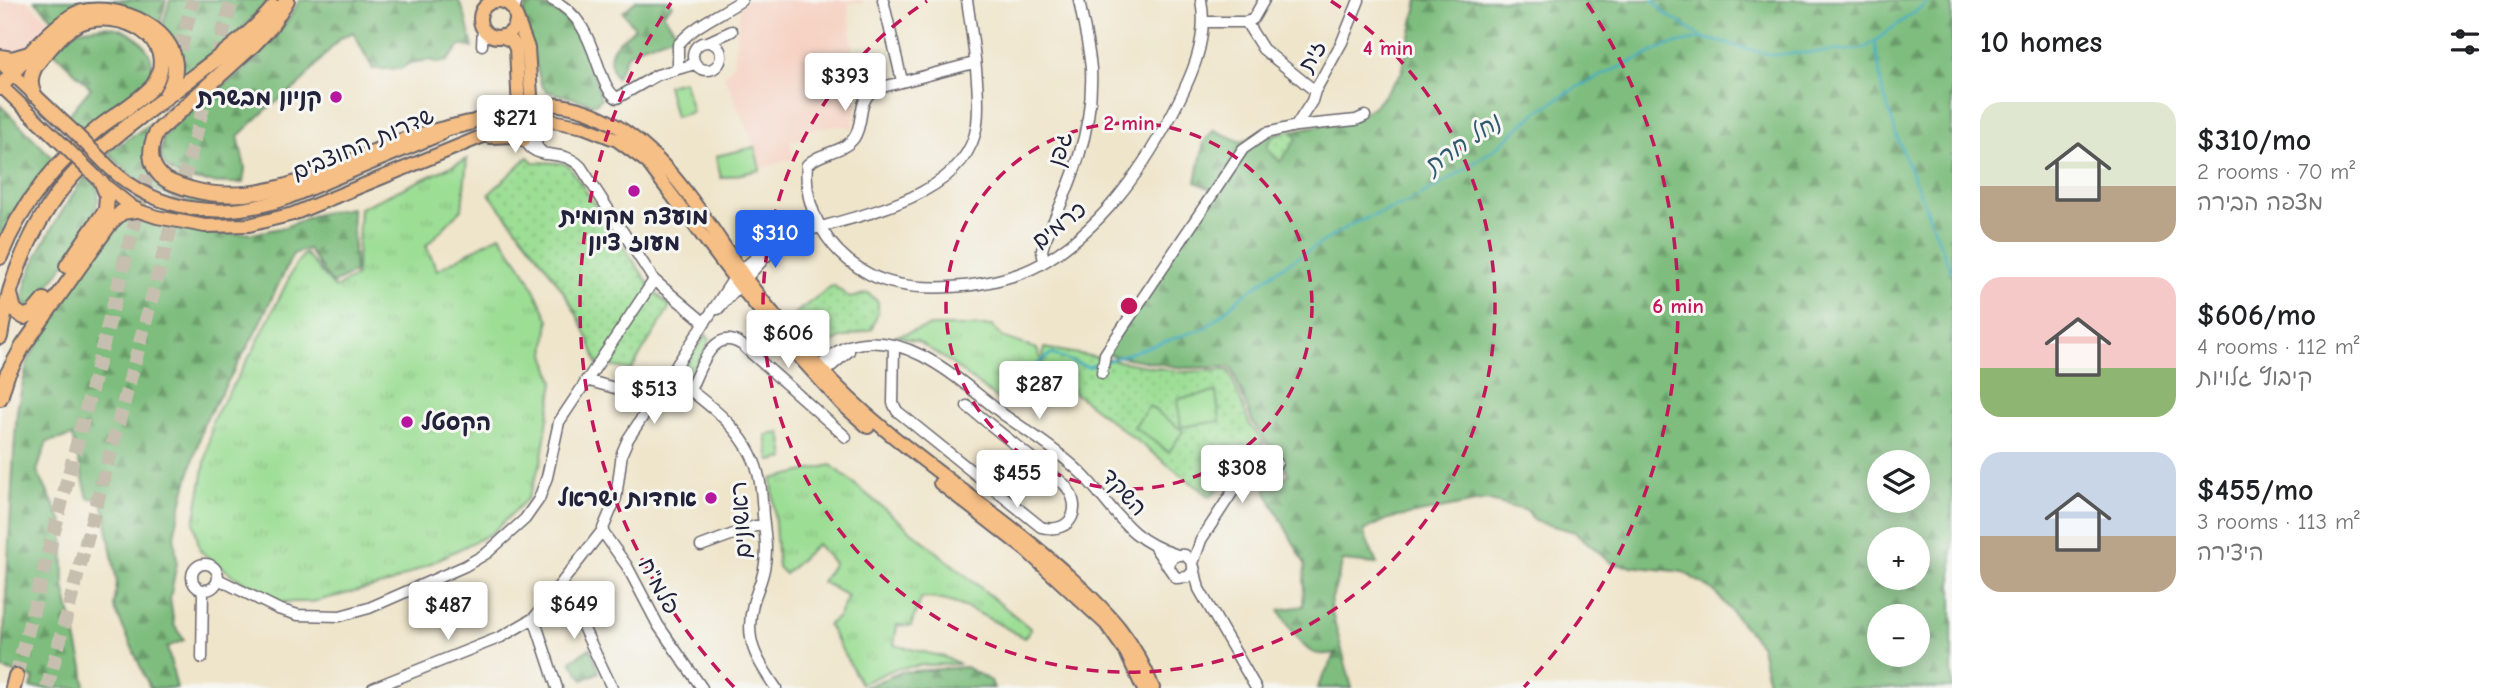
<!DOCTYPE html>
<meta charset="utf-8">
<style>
body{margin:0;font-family:"Comic Neue","Playpen Sans Hebrew",sans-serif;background:#f2f2f2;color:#202124;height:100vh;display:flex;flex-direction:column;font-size:26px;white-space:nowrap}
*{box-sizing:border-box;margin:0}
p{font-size:23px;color:#757577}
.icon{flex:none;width:38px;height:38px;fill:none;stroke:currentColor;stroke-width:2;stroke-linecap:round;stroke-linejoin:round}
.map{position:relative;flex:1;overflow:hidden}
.panel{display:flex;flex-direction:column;background:#fff;width:560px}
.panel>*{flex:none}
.controls{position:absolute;left:1867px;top:450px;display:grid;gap:14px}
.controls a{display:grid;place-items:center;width:63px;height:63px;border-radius:50%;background:#fff;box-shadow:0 4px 18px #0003;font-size:35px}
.price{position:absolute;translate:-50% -60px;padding:0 16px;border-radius:7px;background:#fff;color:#222;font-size:23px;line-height:46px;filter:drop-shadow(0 2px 4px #0008)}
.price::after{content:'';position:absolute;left:50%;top:42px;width:21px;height:16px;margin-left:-10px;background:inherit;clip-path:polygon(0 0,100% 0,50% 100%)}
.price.selected{background:#2563eb;color:#fff}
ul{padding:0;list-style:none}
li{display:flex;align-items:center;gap:21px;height:175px;padding:0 28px}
li span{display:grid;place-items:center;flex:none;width:196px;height:140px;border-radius:21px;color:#555}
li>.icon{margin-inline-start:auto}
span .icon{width:84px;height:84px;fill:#fffc;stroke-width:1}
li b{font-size:30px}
h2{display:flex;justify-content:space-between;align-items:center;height:84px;padding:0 28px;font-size:30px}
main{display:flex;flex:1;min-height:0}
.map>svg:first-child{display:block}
</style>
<main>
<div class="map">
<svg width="1952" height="688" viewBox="0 0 1952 688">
<defs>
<pattern id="grass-tufts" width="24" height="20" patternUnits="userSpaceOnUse" patternTransform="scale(1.75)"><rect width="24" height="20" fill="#9dde95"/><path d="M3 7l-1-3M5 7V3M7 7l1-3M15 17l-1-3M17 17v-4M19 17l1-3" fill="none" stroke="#87be81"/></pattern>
<pattern id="forest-firs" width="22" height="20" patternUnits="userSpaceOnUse" patternTransform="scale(1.75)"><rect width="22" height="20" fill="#7ebd7e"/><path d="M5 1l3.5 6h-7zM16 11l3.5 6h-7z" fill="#679968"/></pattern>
<pattern id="park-dots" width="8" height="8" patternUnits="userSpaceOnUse" patternTransform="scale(1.75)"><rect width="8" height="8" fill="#9dde95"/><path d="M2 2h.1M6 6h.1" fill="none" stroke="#87be81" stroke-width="1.8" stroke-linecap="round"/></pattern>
</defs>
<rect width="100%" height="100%" fill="#f6f6f2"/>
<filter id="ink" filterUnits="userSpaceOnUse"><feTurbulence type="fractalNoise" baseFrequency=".0143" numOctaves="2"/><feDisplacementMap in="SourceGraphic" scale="14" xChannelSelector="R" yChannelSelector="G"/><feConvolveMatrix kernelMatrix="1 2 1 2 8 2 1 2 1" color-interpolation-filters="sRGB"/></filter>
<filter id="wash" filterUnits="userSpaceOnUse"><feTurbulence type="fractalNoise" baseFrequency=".00686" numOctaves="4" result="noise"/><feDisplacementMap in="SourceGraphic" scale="28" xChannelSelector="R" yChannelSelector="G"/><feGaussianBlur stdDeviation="1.57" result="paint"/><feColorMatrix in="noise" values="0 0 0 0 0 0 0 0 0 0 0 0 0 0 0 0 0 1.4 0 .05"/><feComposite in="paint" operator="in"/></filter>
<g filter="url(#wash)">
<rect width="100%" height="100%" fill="#efe5cb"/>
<path fill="#f6d2c3" d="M0,0H27L53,24L24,52L0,53Z
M746,0H863V3H848L852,43L853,87L857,97L853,129L841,125L804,131V138L790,140L793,158L761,169L755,145L724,76L734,63L740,7Z"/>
<path fill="url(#grass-tufts)" stroke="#608068" stroke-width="2" d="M467,159L462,209L426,246L437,270L500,235L527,275L549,320L545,354L554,382L541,462L528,498L492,533L391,583L312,602H282L235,577L200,551L194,523L213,419L255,347L296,264L305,253L335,288L356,276L360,208Z
M931,326H993L1002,337L1037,349L1041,360L1008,407L948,361L917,341L896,336Z
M831,465L1031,629L1024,638C993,621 957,597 921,598L911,626L897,625L894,645L944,657L960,664L924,665L894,669L861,684L828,625L838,617L848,596L822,582L834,563L817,544L785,574L778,567L772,479Z"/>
<path fill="url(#forest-firs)" stroke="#50705c" stroke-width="2" fill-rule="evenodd" d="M35,0H166L160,23C124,0 93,0 54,20Z
M170,0H269L235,36L179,82C178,59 178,44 163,25Z
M300,0H458L464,12L473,48L461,45L447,61L439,63L429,60L410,63L400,69H373L353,32L339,39L298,86L268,108L238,136L245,168L243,183C220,183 161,185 161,152C162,147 162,141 164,137C180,113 228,85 251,64C270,46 287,23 300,0Z
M637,0H668L672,5L663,14L678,34L642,46L627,55L616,78C602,51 615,45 635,28L623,12Z
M1418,0H1952V688H1769L1761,646L1714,591L1683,572L1613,564L1575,532L1534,521L1528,511L1486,500L1388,519L1363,531L1377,564L1343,561L1330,605L1352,688H1317L1336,653C1329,654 1319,656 1312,652C1299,645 1287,623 1279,610L1303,606L1305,564L1265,490L1289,474L1253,423L1231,367L1183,368L1105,354L1212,190L1196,182L1204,142L1214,130L1241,142L1256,137L1350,120L1376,105L1402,72ZM1880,462H1918V500H1880ZM1880,539H1918V578H1880ZM1880,616H1918V654H1880Z
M534,4C577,10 591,63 601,99L595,104L546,91L541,84L523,14L526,8Z
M104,26C131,28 154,45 153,75L142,88L84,133L67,117L91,88L52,50L78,30Z
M0,105L54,159L24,197L0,241Z
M150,124L153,128L147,164L211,197V207C165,198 139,187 108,152Z
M85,176C89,179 95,183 97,188C108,211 50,283 36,304L29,309H25C13,282 69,200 85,176Z
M352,208L355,272L332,284L308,249L293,254L253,337L204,423L185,489L174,535L177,562L170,598L174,625L184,640L167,647L177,688H150L114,607L117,583L102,499L88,498L72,436L47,442L37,471L63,523L64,587L83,667L85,688H31L34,678L2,669L14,452L17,411L23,382L28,361L41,337L115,222L127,216L179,229L229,234L257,233L285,227L317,214Z
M590,648L599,672L583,680L571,661Z
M966,667L991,681L994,688H863L901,672Z"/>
<path fill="url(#park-dots)" stroke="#608068" stroke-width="2" d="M1291,130L1297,139L1280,162L1268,149V143L1274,136Z
M528,157L533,162L561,163L568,165L653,290L670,307L631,370L597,364C580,301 529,244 489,194Z
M833,285L850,298L868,293L878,302V312L872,329L839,339L821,350L793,315Z
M706,334L710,340L690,377L686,376L683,368Z
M1044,348L1181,372L1229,370L1250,425L1264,443L1251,453L1210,497L1042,368Z"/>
<path fill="#9dde95" stroke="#608068" stroke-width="2" d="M684,81L692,112L675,117L667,85Z
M755,147L760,170L721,178L716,156Z
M1216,392L1220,421L1181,427L1177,399Z
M1149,406L1183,431L1169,452L1134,427Z
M781,433L785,458L770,461L766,435Z"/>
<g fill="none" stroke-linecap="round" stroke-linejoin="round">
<path stroke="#42adc0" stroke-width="2.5" d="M1653,0L1666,14L1703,38
M1875,41L1882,88L1897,137L1952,273
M1106,361L1205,328L1241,297L1279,269L1352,224L1409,202L1450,179L1496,148L1538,111L1579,86L1666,46L1703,38L1773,55L1864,49L1931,0
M1028,371L1051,354L1088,367L1100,363"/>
</g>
</g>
<g filter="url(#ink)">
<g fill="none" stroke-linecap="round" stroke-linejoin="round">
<path stroke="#c6beae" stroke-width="14" stroke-dasharray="14 7" stroke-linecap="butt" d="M175,70L193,0
M158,134L170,89
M16,676L153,154
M47,688L232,0"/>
<g stroke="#6a666d" stroke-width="13">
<path id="minor" d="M552,0C599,21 594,85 617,98L657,75L695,64
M883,0L902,81
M500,1L502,0
M514,11L517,0
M1203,22H1246L1253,19L1264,0
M1246,22L1263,49L1315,91L1342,42L1359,0
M693 56a14 14 0 1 1 28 0a14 14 0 1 1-28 0Z
M708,42L732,31
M482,45L483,28
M974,63L875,89C856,101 865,121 854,138C843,153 819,152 807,165C803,210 828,252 869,274C912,297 997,288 1039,265C1099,231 1139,175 1171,116C1190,80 1209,41 1201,0
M678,68V45C695,24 720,15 742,0
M533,122L537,147L544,154
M520,123C528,171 557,142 581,167L654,280L705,323
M1296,126L1312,101L1315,91
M1044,262L1042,250L1045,240C1070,186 1094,131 1091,69C1089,46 1083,23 1079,0
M718,309L771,251
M894,345L893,403L897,411L1041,527C1073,535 1084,506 1064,484L967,406
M817,373C822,361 837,350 849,346C908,328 962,383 1004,415C1030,433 1058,451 1081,473C1100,492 1114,515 1135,533C1147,543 1162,550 1177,555
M1102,373L1105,354L1243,149L1266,133L1296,126L1356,120L1365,116
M821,375L849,351
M671,376C705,401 747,430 758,473C762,487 762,502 763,516C765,533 768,552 764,569C762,581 756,592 753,604C744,640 756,659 776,688
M586,380L654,399
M690,390C700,369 713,325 742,345L846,437
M602,531L627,566L658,625L702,688
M701,546L755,526H764
M1154,546L1176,578L1188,577L1193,571V563L1185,555C1175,554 1169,559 1169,568
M1193,563L1201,540L1233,491L1277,463
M192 577a13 13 0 1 1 26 0a13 13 0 1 1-26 0Z
M1194,567L1199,589L1256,688
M218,579L278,609L298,615L340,616L369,608L465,566L487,553L525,519L539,499L547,477L559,422L654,280
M562,583L612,688
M534,618L557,688
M202,658L203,590
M373,688L501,637L534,618L602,531L616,498L622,453L628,439L734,278C751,260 770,245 793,235C852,216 967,200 977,124C981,91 972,34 967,0"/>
</g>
<g stroke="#6a666d" stroke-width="16">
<path id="major" d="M480 19a18 18 0 1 1 36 0a18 18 0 1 1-36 0Z
M516,16L528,48L532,111
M501,36L512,41L516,48L519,112
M0,62L71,129
M0,85L57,139
M461,126C512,105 556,92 608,121C671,155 709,226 749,283C770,311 794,338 817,365C891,448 991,503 1072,579C1109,613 1135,640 1153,688
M490,137L512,136L524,140
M110,168C158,214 226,220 287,198L441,134
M103,184L136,210L157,217L205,226L249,225L293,214L510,125L552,121L584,127L617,140L647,162L740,286L785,341L842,404L868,427
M940,483L1026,550L1106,624L1126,652L1143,688"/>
</g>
<g stroke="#6a666d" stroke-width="18">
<path id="highway" d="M287,0L270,27L254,44L157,132C149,147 148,163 161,176C169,183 180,186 190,189C263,210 330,168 396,143C420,134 444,129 469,123
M0,57L12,59L29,54
M0,88C18,66 53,24 78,13C127,0 201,41 166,95
M0,257C20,205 58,160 101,126C118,113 138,102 153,86C183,39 120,6 79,23C64,30 54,44 43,56C33,67 26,80 34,94
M67,266L106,210L107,195L102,183
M10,294L14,310L24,317L33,313L44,300
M0,337C10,271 40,204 89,159C122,128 162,101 198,73C224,53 253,33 274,7
M0,398L7,375L23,346L111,222L122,212L136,210
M13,688L16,676"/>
</g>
<use href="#minor" stroke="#fff" stroke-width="10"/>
<use href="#major" stroke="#f5bf86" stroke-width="12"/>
<use href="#highway" stroke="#f5bf86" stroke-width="14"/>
<g stroke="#6a666d" stroke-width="16" stroke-linecap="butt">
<path id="major-bridge" d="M71,129L110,168
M57,139L98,179"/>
</g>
<use href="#major-bridge" stroke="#f5bf86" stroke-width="12"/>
</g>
</g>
<g fill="none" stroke="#c2185b" stroke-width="3.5" stroke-dasharray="12 9">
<circle cx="1129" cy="306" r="183"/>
<path d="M1331 1A366 366 0 1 1 927 1"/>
<path d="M734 687A549 549 0 0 1 671 3M1587 3A549 549 0 0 1 1524 687"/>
</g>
<g fill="#b5179e" stroke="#f6f6f2" stroke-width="2.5">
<circle cx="336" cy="97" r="7"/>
<circle cx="634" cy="191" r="7"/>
<circle cx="407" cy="422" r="7"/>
<circle cx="711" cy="498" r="7"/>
</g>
<g text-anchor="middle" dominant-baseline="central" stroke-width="6" stroke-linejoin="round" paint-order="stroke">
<g font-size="23" fill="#22223b" stroke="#f6f6f2">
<text transform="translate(1312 56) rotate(-61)">זית</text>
<text transform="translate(363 144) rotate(-23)">שדרות החוצבים</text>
<text transform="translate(1060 149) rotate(-74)">גפן</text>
<text transform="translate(1059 225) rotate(-38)">כרמים</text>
<text transform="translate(1124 492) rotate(48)">השקד</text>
<text transform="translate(741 520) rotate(-94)">ראשונים</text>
<text transform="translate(659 586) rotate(61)">פלמ"ח</text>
</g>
<g font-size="23" font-weight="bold" fill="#22223b" stroke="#f6f6f2" text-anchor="end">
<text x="322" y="97">קניון מבשרת</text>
<text x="634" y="216" text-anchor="middle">מועצה מקומית<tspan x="634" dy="26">מעוז ציון</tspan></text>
<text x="421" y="422" text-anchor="start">הקסטל</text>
<text x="697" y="498">אחדות ישראל</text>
</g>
<g font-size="24" font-style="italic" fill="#2f5a70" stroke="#f6f6f2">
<text transform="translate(1462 144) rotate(-35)">נחל חרת</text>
</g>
</g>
<circle cx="1129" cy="306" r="10" fill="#c2185b" stroke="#f6f6f2" stroke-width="3.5"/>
<g font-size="21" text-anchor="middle" font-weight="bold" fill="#c2185b" stroke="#f6f6f2" stroke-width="6" stroke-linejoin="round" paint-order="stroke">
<text x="1388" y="55">4 min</text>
<text x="1129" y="130">2 min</text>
<text x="1678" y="313">6 min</text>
</g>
</svg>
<div class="controls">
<a><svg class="icon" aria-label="layers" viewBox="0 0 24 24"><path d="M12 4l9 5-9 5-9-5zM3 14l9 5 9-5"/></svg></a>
<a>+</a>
<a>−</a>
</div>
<b class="price" style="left:845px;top:113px">$393</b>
<b class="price" style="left:515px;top:155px">$271</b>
<b class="price selected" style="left:775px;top:270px">$310</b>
<b class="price" style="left:788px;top:370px">$606</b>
<b class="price" style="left:1039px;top:421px">$287</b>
<b class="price" style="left:654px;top:426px">$513</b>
<b class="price" style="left:1242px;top:505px">$308</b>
<b class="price" style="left:1017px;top:510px">$455</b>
<b class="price" style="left:574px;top:641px">$649</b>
<b class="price" style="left:448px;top:642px">$487</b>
</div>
<section class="panel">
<h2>10 homes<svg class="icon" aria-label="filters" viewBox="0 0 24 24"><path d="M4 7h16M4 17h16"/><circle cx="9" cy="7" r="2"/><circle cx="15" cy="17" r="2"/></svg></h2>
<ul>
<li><span style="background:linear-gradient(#dfe7d0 60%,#b9a48a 0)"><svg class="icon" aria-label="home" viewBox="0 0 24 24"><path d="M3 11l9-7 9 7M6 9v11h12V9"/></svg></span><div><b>$310/mo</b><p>2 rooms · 70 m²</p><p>מצפה הבירה</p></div></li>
<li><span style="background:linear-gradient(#f6c9c9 65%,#8fb573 0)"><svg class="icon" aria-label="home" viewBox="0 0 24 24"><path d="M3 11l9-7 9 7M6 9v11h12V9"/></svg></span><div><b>$606/mo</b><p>4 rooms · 112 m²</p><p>קיבוץ גלויות</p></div></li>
<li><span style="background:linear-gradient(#c9d6e8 60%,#b9a48a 0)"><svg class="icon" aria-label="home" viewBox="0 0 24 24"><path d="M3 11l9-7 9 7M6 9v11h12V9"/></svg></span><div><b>$455/mo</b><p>3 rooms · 113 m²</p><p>היצירה</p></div></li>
</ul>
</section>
</main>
